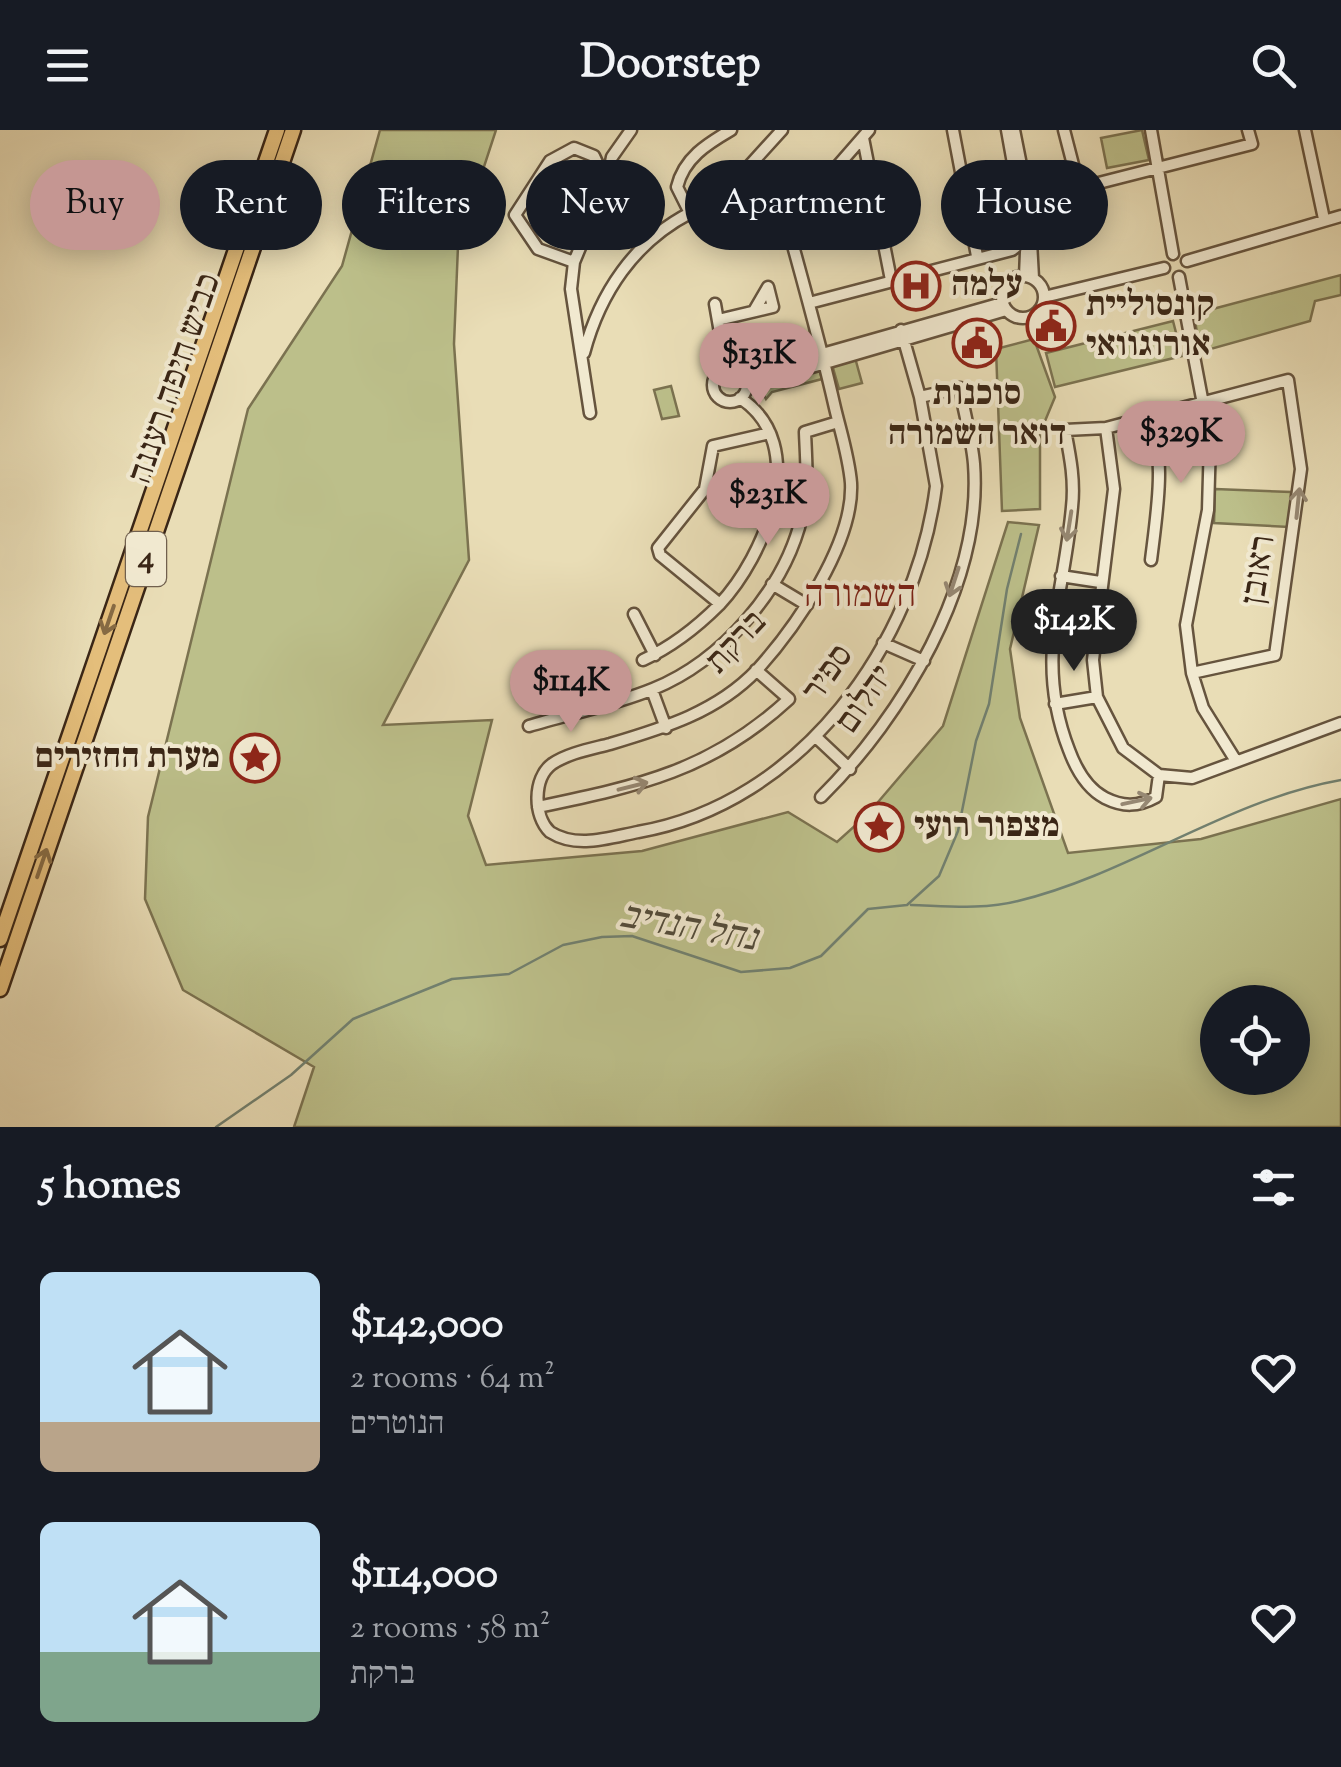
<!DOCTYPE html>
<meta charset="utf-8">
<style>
body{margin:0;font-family:"Sorts Mill Goudy","Frank Ruhl Libre",serif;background:#20242c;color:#f1f3f6;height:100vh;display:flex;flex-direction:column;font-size:38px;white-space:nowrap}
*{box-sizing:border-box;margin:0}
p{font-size:32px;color:#9ea1a6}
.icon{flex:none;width:55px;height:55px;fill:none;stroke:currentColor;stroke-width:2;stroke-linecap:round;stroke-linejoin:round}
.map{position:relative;height:997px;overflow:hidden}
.panel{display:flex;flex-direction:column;background:#171b24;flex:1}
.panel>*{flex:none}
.hud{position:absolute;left:30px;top:30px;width:1282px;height:90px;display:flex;gap:20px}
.fabs{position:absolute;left:1200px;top:855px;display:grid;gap:20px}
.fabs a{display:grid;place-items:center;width:110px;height:110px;border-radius:50%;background:#171b24;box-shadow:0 5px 25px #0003;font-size:50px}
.price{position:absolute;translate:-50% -85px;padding:0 22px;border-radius:35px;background:#c59692;color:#111;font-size:32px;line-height:65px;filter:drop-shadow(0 2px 5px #0008)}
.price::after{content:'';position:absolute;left:50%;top:60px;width:30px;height:22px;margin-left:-15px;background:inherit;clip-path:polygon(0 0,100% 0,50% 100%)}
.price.selected{background:#222;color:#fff}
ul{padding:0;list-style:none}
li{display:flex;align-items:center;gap:30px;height:250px;padding:0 40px}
li span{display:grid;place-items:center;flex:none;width:280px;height:200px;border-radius:15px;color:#555}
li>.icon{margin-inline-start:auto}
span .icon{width:120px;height:120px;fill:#fffc;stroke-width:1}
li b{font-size:42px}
h2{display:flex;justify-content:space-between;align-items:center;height:120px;padding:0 40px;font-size:42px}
.chip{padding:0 35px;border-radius:45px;background:#171b24;box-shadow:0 5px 25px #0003;font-size:35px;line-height:90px}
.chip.selected{background:#c59692;color:#111}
header{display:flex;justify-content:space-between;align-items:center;height:130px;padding:0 40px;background:#171b24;font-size:45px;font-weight:700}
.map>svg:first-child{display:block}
</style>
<header><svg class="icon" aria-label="menu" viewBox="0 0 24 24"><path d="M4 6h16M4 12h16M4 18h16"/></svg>Doorstep<svg class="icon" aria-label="search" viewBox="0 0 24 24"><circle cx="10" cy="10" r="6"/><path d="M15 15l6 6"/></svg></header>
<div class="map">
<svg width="1341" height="997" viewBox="0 0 1341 997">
<rect width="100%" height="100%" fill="#e9ddb6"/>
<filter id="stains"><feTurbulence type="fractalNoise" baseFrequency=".002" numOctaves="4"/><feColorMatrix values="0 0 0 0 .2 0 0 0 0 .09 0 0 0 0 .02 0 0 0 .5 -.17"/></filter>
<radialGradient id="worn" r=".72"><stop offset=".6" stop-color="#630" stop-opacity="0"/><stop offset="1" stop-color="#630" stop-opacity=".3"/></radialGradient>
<path fill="#bcbf8a" stroke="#7b7250" stroke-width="2.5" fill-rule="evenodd" d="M380,0H496L458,116L454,214L469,430L383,595L492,590L468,686L486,735L642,721L788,682L837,712L867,685L943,596L1008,392L1039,395L1010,519L1020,588L1068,723L1201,709L1341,669V997H294L314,937L183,860L145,769L148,687L248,279L342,136ZM1218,872H1292V948H1218Z
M1142,0L1149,30L1107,38L1101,8Z
M1341,145V165L1315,171L1310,191L1200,222L1194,184Z
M1173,191L1182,226L1055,257L1046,223Z
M1034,209L1055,267L1040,303V379L1002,381L996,219Z
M854,224L862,253L839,259L831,231Z
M818,236L822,249L772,262L766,269L757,252Z
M671,256L679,286L662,289L654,260Z
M1215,359L1291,362L1289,397L1214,393Z"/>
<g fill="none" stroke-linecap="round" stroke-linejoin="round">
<path stroke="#72806f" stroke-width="2.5" d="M911,775C946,776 984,780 1018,771C1130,744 1227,670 1341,650
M216,997L291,945L353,889L452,849L509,844L563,815L602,807L632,806L741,842L790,838L821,826L868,779L907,775L939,746L958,701L976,611L989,574L1007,459L1021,404"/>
<g stroke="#66543e" stroke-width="15">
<path id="minor" d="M731,0C707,14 684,28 677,57L690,83L741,45L782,0
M869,0L787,94C804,155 821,216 835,278C841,303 849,328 851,353C854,413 796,497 757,540C717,582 664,598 610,614C591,619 568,623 552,634C533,648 533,686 550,702C577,719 608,708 638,702C801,674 916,514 936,356L920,267L901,200
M953,0L977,126
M1007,0L1025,100
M1014,0L1029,75L1033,148
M1064,0L1079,58L1252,14L1248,0
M1151,0L1173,124
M1305,0L1324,89
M863,8L891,150
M1187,131L1341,86
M574,132L538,119L515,85L550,31L574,18L594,26L606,52
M1002 167a21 21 0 1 1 42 0a21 21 0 1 1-42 0Z
M1025,146L1026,122
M1179,147L1210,311L1208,380L1186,495L1192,543L1203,578L1236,631
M1044,167L1164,138
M809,173L1012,120L1025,109
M715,174L726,237
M718,190L773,177L768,157L754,181
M584,223C600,163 634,112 690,83
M713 255a17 17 0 1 1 34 0a17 17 0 1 1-34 0Z
M745,246L1002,173
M747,256L1006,180
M590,283L571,159L574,132L607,53L612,27L631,0
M1106,298L1114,359L1093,530L1097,567L1123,618L1159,645L1192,648L1341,593
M1151,430C1157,381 1165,334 1152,285
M1061,446L1100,452
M772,454L807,475
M720,474L660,425L658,418L705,359L713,316L770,303
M634,484L655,525
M883,513L924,531
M643,530C671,517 697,497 719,475C765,426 812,315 740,268
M652,560L666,598
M1055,574L1097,567
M529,596C569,584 614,575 653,559C722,531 785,459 802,386C809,358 806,330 805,302L838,292
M817,608L850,639
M1159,645L1156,667C1138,677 1123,677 1105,668C1086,658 1076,639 1069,620C1034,530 1064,466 1072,377C1075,350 1070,326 1065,300L1106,298L1288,250L1301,339L1275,525L1192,543
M821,667C902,587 983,453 974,334C972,309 964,283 960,258L920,267
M538,677C638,656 711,641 789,569L756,540"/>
</g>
<g stroke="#3a2616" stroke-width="19">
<path id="highway" d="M0,809L277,0
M0,859L293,0"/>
</g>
<use href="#minor" stroke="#f1e9d0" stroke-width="10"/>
<use href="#highway" stroke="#e4be7b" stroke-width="14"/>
</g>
<defs><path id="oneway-shaft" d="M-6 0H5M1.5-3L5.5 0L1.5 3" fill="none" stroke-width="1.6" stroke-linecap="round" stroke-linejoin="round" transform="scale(2.5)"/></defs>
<g stroke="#968873">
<use href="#oneway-shaft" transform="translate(1298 373) rotate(-84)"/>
<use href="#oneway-shaft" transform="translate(1069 396) rotate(99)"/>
<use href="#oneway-shaft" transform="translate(954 452) rotate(108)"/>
<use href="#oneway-shaft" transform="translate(633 656) rotate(-14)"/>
<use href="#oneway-shaft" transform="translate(1137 671) rotate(-12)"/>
</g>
<g stroke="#866a43">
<use href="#oneway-shaft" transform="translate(109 490) rotate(109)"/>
<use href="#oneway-shaft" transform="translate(42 733) rotate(-71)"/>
</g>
<defs>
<g id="hospital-ring" transform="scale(2.5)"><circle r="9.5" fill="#f1e9d0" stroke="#8f2418" stroke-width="1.5"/><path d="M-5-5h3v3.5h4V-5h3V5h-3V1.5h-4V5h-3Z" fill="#8f2418"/></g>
<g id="civic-ring" transform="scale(2.5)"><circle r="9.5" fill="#f1e9d0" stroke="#8f2418" stroke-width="1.5"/><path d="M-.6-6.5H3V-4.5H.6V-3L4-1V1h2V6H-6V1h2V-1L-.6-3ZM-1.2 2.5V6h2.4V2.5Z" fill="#8f2418"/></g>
<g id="sight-ring" transform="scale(2.5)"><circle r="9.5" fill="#f1e9d0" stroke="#8f2418" stroke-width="1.5"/><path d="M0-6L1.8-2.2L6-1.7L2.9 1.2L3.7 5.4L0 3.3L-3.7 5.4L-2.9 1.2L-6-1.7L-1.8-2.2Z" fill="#8f2418"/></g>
</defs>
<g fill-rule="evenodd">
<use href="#hospital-ring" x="916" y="156"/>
<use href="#civic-ring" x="1051" y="196"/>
<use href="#civic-ring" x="977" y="213"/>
<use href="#sight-ring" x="255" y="628"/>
<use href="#sight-ring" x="879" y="697"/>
</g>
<g text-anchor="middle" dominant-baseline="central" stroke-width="8" stroke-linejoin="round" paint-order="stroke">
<rect fill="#f1e9d0" stroke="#71604e" stroke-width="2.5" x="126" y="402" width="40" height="54" rx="8"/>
<g font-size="32" font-weight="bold" fill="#3a2616">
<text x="146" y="429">4</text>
</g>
<g font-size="35" font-weight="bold" fill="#3a2616" stroke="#f1e9d0" text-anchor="start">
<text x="951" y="156">עלמה</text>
<text x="1086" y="176">קונסוליית<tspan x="1086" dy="40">אורוגוואי</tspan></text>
<text x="977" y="265" text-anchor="middle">סוכנות<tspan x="977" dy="40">דואר השמורה</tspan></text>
<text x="220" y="628" text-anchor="end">מערת החזירים</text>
<text x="914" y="697">מצפור רועי</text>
</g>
<g font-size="35" fill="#3a2616" stroke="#f1e9d0">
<text transform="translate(176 249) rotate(-71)">כביש חיפה רעננה</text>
<text transform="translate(1260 440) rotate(-81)">ראובן</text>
<text transform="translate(737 513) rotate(-47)">ברקת</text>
<text transform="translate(829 544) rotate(-55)">ספיר</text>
<text transform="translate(866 570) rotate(-55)">יהלום</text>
</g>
<g font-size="38" fill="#7a1f14" stroke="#f1e9d0">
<text x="860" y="467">השמורה</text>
</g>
<g font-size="38" font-style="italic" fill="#524c3b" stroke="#f1e9d0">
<text transform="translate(688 799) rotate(10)">נחל הנדיב</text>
</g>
</g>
<rect width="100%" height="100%" filter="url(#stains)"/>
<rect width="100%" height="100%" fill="url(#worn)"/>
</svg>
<div class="fabs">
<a><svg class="icon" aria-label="locate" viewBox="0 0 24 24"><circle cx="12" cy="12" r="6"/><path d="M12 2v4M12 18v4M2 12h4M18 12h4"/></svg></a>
</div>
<b class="price" style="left:759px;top:278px">$131K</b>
<b class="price" style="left:1181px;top:356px">$329K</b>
<b class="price" style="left:768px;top:418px">$231K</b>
<b class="price selected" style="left:1074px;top:544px">$142K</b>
<b class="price" style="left:571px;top:605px">$114K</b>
<div class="hud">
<a class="chip selected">Buy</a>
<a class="chip">Rent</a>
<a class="chip">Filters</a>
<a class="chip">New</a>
<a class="chip">Apartment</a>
<a class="chip">House</a>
</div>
</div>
<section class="panel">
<h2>5 homes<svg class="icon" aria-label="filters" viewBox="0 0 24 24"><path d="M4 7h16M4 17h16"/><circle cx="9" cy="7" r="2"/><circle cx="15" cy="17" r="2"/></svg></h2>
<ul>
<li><span style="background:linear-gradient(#bfe0f5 75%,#b9a48a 0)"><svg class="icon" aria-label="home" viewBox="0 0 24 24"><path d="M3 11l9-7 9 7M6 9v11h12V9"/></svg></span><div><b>$142,000</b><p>2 rooms · 64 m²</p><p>הנוטרים</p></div><svg class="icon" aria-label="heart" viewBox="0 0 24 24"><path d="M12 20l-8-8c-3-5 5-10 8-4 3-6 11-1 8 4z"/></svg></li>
<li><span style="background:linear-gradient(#bfe0f5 65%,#7fa58c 0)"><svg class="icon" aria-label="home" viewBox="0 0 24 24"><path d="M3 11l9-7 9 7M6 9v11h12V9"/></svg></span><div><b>$114,000</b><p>2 rooms · 58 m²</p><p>ברקת</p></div><svg class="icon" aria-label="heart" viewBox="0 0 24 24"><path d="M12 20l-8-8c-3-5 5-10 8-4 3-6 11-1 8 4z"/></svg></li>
</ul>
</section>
